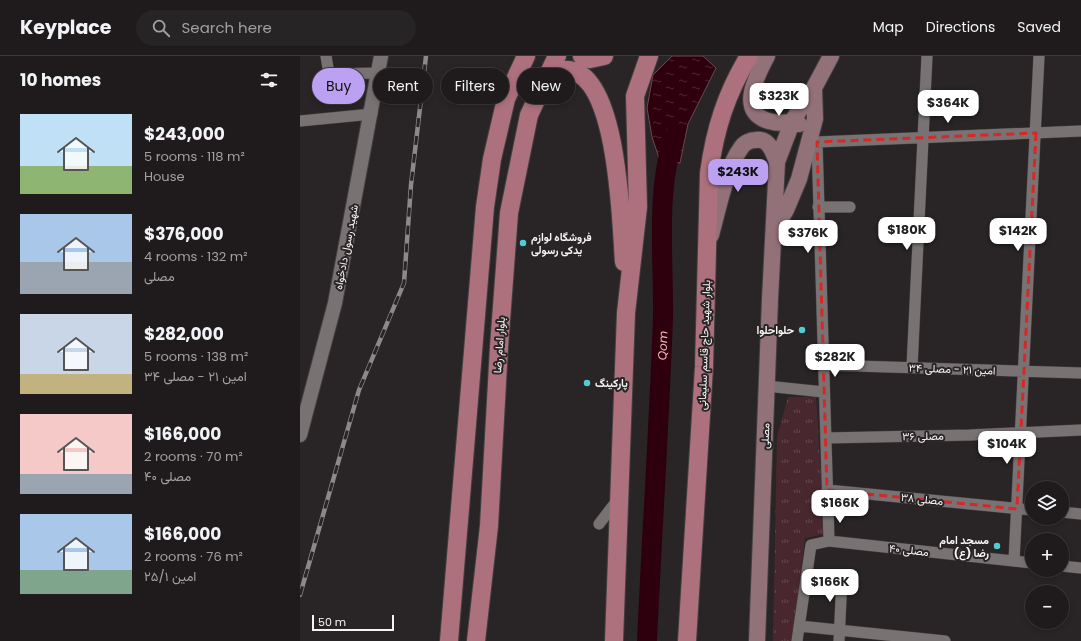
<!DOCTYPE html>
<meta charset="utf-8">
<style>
body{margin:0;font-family:Poppins,Vazirmatn,sans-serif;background:#272425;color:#f1f3f6;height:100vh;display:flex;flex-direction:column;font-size:15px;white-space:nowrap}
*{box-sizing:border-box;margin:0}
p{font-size:13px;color:#a1a1a3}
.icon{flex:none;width:22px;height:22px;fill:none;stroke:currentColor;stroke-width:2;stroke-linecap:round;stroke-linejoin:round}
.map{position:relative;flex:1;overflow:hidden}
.side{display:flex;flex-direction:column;background:#1f1b1c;width:300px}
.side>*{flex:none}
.top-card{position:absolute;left:12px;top:12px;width:380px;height:36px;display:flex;gap:8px}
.fabs{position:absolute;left:725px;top:425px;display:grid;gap:8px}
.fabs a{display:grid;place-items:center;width:44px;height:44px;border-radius:50%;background:#1f1b1c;box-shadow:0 2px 6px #0003,0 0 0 1px #3c393b;font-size:20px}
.scale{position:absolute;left:12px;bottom:10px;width:82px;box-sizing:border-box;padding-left:4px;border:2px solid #f7f4f4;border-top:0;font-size:11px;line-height:14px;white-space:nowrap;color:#f7f4f4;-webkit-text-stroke:3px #292425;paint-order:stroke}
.price{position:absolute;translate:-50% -34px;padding:0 9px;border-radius:8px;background:#fff;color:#222;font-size:13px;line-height:26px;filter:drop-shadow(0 1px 2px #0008)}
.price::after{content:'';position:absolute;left:50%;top:24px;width:12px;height:9px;margin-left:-6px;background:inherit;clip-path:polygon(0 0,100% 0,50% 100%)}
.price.selected{background:#bca0f2;color:#111}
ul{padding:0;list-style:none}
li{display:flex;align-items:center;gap:12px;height:100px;padding:0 20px}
li span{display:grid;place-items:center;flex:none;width:112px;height:80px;border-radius:0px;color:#555}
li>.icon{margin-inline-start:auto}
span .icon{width:48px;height:48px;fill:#fffc;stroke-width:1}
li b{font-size:17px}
h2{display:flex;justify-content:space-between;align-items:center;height:48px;padding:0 20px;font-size:17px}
.chip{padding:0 14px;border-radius:18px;background:#1f1b1c;box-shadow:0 2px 6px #0003,0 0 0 1px #3c393b;font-size:14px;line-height:36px}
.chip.selected{background:#bca0f2;color:#111}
header{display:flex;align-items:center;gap:24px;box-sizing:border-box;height:56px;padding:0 20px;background:#1f1b1c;border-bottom:1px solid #3c393b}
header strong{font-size:19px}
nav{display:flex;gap:22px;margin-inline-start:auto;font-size:14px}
.search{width:280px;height:36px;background:#272425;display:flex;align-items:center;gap:10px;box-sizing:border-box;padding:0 14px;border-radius:22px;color:#a1a1a3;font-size:15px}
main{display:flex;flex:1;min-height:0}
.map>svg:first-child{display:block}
</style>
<header>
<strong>Keyplace</strong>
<div class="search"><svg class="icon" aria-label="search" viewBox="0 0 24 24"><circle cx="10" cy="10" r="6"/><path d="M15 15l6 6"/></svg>Search here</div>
<nav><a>Map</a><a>Directions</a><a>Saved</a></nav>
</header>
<main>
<section class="side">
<h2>10 homes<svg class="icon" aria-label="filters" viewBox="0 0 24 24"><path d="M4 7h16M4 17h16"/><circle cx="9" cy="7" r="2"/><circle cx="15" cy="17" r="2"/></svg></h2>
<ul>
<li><span style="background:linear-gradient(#bfe0f5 65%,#8fb573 0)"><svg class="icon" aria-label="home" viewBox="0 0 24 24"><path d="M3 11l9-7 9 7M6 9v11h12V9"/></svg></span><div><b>$243,000</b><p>5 rooms · 118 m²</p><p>House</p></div></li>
<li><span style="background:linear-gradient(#a9c7e8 60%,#9aa5b1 0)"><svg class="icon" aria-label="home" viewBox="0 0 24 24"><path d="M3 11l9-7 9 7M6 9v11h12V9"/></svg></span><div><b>$376,000</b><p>4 rooms · 132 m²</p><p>مصلی</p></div></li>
<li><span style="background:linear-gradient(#c9d6e8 75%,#c2b280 0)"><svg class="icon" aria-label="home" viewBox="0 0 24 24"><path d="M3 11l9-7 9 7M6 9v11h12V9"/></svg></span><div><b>$282,000</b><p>5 rooms · 138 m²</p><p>امین ۲۱ - مصلی ۳۴</p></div></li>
<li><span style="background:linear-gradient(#f6c9c9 75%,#9aa5b1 0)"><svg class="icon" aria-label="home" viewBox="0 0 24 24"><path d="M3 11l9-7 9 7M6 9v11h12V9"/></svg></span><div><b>$166,000</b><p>2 rooms · 70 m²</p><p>مصلی ۴۰</p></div></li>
<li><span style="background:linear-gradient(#a9c7e8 70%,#7fa58c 0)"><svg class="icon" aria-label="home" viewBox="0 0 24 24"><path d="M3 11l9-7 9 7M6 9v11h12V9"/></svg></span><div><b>$166,000</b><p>2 rooms · 76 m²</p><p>امین ۲۵/۱</p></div></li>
</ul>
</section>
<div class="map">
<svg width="781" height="585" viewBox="0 0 781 585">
<defs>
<pattern id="grass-tufts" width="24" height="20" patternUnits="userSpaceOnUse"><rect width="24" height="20" fill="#48282e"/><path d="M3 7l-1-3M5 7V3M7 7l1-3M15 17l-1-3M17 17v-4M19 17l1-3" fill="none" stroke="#63484d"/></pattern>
<pattern id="water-ripples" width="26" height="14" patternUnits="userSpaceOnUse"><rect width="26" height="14" fill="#2e000e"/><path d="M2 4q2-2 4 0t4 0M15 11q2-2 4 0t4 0" fill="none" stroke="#4d2632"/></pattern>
</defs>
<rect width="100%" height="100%" fill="#292425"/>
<path fill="url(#grass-tufts)" d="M488,341H516L525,478L505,482L493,585H473L477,381Z"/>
<path fill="url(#water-ripples)" stroke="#6a4953" d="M372,0H403L416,12L388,68L380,107L359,102L352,81L347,52L353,19Z"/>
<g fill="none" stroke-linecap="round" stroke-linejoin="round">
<path stroke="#2e000e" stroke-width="20" id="s1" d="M347,585C352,477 359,370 363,262C364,205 355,132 375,79"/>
<g stroke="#444041" stroke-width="12">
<path id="minor" d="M26,0L29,18L79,17
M0,65L72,58
M518,151H550
M523,309L781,317
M612,311L627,0
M466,330L524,336
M526,382L670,379L781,374
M527,434L732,454
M762,456L781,458
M299,468L319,442
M529,485L732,507
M714,505L739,0
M762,510L781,512
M499,570L645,585
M497,585L511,489L529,485L517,86L781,75
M539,585L542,522"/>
</g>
<g stroke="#444041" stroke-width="16">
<path id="tertiary" d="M0,379L35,247L81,0"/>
</g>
<g stroke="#444041" stroke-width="18">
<path id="secondary" d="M467,0C456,21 435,59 473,66C483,69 490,63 499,68
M474,174L486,154L499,123L515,63L514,32
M411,179C418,154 426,112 441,92C444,87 450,84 456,84C469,82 473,96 477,106
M457,585L470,243L477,106L493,64L514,32L531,0"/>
</g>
<g stroke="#444041" stroke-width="20">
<path id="primary" d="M282,0L290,3L304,0
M244,26C248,22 253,17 259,15C319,0 321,171 324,206
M149,585L185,151L192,103L206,43L226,0
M176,585L189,470L199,291L209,157L229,59L257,0
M314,585L326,257L338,151L335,40L349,0
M387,585L404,311L409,117C415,73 426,38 449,0"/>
</g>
<use href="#minor" stroke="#787273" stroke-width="11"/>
<use href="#tertiary" stroke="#787273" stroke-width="14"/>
<use href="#secondary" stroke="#937178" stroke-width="16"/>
<use href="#primary" stroke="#ad707d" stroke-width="18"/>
<g stroke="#8d898a" stroke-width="4.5">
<path id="rail" d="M0,539L59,334L104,227L111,129L126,0"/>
</g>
<use href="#rail" stroke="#292425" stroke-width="3" stroke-dasharray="9" stroke-linecap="butt"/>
</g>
<path fill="none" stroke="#d62828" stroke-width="3" stroke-dasharray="8 5" stroke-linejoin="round" d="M736,77L717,453L527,434L517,86Z"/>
<g fill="#51ccd5" stroke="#292425" stroke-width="1.5">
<circle cx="223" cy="187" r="4"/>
<circle cx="502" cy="274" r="4"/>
<circle cx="287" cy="327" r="4"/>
<circle cx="697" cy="490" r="4"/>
</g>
<g text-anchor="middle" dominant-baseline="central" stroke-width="4" stroke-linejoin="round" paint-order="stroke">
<g font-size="11" font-weight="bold" fill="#f7f4f4" stroke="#292425" text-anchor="start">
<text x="231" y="181">فروشگاه لوازم<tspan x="231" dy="13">یدکی رسولی</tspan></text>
<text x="494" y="274" text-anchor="end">حلواحلوا</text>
<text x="295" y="327">پارکینگ</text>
<text x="689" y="484" text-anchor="end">مسجد امام<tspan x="689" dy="13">رضا (ع)</tspan></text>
</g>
<g font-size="11" fill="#f7f4f4" stroke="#292425">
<text transform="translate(46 191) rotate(-79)">شهید رسول دادخواه</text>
<text transform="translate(199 289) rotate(-86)">بلوار امام رضا</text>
<text transform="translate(404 289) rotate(-88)">بلوار شهید حاج قاسم سلیمانی</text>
<text transform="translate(652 313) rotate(2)">امین ۲۱ - مصلی ۳۴</text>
<text transform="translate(465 380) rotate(-88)">مصلی</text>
<text transform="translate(623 380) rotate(-1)">مصلی ۳۶</text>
<text transform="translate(622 443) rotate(6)">مصلی ۳۸</text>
<text transform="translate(609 494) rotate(6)">مصلی ۴۰</text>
</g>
<g font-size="12" font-style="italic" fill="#fab1bf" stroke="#292425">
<text stroke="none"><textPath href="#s1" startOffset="296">Qom</textPath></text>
</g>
</g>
</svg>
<div class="fabs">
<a><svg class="icon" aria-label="layers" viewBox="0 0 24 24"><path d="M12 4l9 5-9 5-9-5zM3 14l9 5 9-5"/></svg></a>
<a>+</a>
<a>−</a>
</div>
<div class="scale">50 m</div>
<b class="price" style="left:479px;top:61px">$323K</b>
<b class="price" style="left:648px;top:68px">$364K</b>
<b class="price selected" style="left:438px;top:137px">$243K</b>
<b class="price" style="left:607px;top:195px">$180K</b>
<b class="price" style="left:718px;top:196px">$142K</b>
<b class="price" style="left:508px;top:198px">$376K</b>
<b class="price" style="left:535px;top:322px">$282K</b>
<b class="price" style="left:707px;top:409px">$104K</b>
<b class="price" style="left:540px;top:468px">$166K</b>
<b class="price" style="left:530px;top:547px">$166K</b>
<div class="top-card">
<a class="chip selected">Buy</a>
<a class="chip">Rent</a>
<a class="chip">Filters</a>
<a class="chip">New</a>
</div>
</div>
</main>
